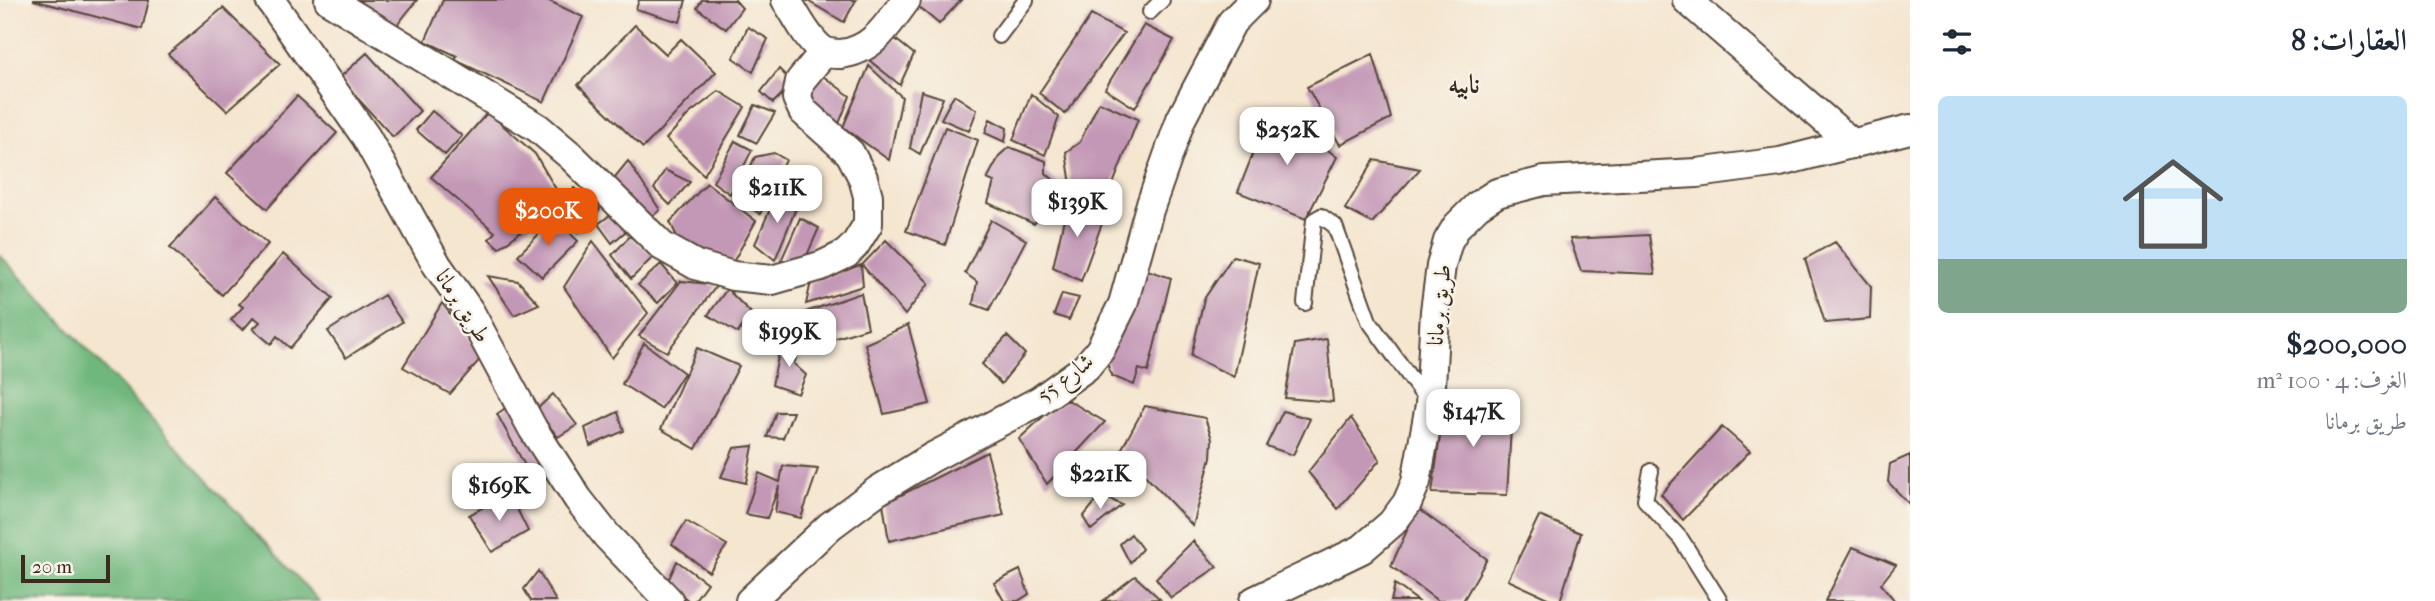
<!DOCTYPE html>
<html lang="ar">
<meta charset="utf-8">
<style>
body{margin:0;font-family:"IM FELL French Canon",Amiri,serif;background:#f2f2f3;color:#1f2937;direction:rtl;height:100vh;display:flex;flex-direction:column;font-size:26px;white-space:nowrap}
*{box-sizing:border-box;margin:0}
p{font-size:23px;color:#747a83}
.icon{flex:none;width:38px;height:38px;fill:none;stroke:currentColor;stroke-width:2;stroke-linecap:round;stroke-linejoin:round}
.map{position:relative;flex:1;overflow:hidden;direction:ltr}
.details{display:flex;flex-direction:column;background:#fff;width:525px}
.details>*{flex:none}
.scale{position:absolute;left:21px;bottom:18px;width:89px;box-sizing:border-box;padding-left:7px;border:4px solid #3b2a1e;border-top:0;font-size:19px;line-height:24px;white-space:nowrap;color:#3b2a1e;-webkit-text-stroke:5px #f7f3e8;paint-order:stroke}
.price{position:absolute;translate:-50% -60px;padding:0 16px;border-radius:14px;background:#fff;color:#222;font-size:23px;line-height:46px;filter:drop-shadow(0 2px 4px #0008)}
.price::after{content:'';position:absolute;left:50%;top:42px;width:21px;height:16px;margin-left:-10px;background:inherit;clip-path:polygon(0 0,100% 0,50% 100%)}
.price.on{background:#ea580c;color:#fff}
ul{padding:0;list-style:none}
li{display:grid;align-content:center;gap:14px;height:371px;padding:0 28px}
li+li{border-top:2px solid #e0e1e3}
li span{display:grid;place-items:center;height:217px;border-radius:10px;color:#555}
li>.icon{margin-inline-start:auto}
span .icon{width:126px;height:126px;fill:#fffc;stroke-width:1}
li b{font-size:30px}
h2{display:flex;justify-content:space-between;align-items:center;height:84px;padding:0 28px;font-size:30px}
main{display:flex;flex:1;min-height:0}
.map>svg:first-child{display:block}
</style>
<main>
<section class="details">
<h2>العقارات: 8<svg class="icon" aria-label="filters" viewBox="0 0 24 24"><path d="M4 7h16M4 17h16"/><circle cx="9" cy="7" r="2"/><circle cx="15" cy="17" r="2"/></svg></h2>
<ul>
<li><span style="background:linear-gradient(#bfe0f5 75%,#7fa58c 0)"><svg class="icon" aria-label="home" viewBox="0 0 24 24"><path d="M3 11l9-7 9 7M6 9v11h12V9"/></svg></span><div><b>$200,000</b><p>الغرف: 4 · 100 m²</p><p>طريق برمانا</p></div></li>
</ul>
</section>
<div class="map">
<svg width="1910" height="601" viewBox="0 0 1910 601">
<rect width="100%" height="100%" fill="#f7f3e8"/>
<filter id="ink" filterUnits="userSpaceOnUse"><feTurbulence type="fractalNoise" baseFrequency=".0143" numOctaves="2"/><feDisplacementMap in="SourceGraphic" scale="14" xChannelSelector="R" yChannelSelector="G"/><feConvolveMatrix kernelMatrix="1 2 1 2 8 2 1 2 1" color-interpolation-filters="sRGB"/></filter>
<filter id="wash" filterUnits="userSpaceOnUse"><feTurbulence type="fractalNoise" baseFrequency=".00686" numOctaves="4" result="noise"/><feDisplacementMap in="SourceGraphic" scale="28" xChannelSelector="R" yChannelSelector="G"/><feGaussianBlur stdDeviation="1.57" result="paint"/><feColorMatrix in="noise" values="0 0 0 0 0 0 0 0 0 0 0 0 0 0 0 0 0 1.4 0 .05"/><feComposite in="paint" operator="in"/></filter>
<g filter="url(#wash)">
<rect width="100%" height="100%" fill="#f5e6d0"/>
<path fill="#70b77d" stroke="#56704e" stroke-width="2" d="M0,255L319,601H0Z"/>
<g id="blocks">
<path fill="#c397b6" d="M33,0H149L142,29Z
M343,0H417L394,29Z
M443,0H547L583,17L544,102L455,60L457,56L425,41Z
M639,0H686L680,22L636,9Z
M702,0H735L742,8L726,29L697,8Z
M806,0H856L844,22Z
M914,0H961L939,24L913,2Z
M223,8L280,64L227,111L168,54Z
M1091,15L1124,33L1065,114L1039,93Z
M635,25L666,54L681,39L716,72L643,148L578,85Z
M1144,25L1174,40L1135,108L1105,89Z
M748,27L768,39L753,72L733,58Z
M889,34L914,54L900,85L869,60Z
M367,53L420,111L393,137L339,78Z
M1373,54L1391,118L1340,145L1307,87Z
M869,66L902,97L889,160L843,127Z
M779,69L793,83L773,103L761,92Z
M816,71L850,96L838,126L801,96Z
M719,91L745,107L704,175L666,139L689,114Z
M921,91L943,98L920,154L910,148Z
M1031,94L1059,117L1045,155L1013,140Z
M954,95L977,110L969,131L941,119Z
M297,96L337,133L267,209L227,173Z
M1099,102L1138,119L1107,200L1071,185L1066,152L1080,142Z
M755,105L775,113L757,143L740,135Z
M1271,107L1337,157L1306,219L1238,192Z
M432,111L462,136L445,155L416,130Z
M488,112L535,154L563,201L499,248L489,239L495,232L431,177Z
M990,119L1007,128L1005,142L985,133Z
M945,127L978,140L945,245L906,231Z
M735,141L752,150L730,194L713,182Z
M1009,147L1046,161V173L1062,188L1034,224L988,203L994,182L987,179L1000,155Z
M774,153L786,160L760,214L736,198L755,157Z
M1374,160L1420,169L1372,223L1345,209Z
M628,161L660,210L645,222L610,183Z
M665,170L690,182L670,205L654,189Z
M707,183L756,221L728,271L681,245L670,222Z
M574,188L600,209L578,233L561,212Z
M777,193L799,201L775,260L755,244Z
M215,197L268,244L222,295L170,248Z
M1069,197L1105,215L1081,281L1053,267Z
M613,213L626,231L612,243L598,224Z
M555,218L578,241L542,277L518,255Z
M800,218L819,228L801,269L780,263Z
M991,220L1026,240L989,310L973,304L977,282L965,273Z
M1649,235L1655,274L1581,271L1570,239Z
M630,236L654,256L631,279L612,255Z
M886,240L929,283L905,315L862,265Z
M593,241L648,313L612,358L564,287Z
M1835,242L1871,286L1870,319L1825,323L1805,259Z
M283,254L333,298L290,348L277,336L271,344L253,329L260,322L254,317L243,330L231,320L243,307L239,304Z
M1233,256L1259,263L1234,377L1191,356L1204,299Z
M661,264L677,283L658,303L638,285Z
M861,265L863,286L806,304L811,282Z
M1144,269L1171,278L1148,372L1139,369L1134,385L1112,376L1105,358Z
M488,276L518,281L539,304L514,315Z
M681,281L717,285L667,352L639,336Z
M727,289L751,313L738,333L708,315Z
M861,293L868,328L811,346L803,313Z
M1062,294L1079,298L1069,320L1054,315Z
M384,295L402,322L346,358L328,331Z
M442,303L482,357L450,394L403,367Z
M908,325L930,404L884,414L865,344Z
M1007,336L1025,354L1001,384L982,364Z
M1327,339L1333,402L1285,398L1295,344Z
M801,342L794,364L806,375L798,394L772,385L781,343Z
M644,343L684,373L661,409L622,384Z
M697,348L739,366L696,449L661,429Z
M1446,393L1512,411L1507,495L1432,493Z
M553,394L577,425L558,437L536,410Z
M1068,400L1105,422L1047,484L1019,439L1048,412Z
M511,404L542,461L528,471L497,414Z
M1145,406L1205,418L1212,439L1211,457L1193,526L1121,450Z
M1283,411L1310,419L1293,455L1266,446Z
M618,412L624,431L590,446L585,428Z
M776,412H793L783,438L767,437Z
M1351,418L1380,460L1338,509L1308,472Z
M1722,427L1750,451L1683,520L1661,494Z
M753,446L746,483L721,477L734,448Z
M987,452L1004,515L889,541L883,504Z
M1910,455V505L1888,482L1890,464Z
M783,466L818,469L801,518L775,512L779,486L767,518L745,514L759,473L780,482Z
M509,493L528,531L492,552L469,515Z
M1101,495L1122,505L1091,530L1083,517Z
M1417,508L1487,559L1463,601H1438L1391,566Z
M1539,516L1581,533L1560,601H1554L1508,580Z
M686,521L727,545L709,572L672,544Z
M1131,534L1142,549L1130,563L1120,544Z
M1193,541L1217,567L1171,598L1156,578Z
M1853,547L1896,565L1881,584L1895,601H1825Z
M677,561L707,583L694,601H689L667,583Z
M1020,570L1029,594L1018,601H1004L994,583Z
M538,571L556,601H531L524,589Z
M1135,576L1160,599L1103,601Z
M1395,584L1418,601H1391Z"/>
</g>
</g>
<g filter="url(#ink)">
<use href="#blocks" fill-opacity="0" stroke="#574639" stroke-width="2"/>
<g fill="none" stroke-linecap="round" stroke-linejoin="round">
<g stroke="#574639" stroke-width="18">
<path id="lane" d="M1150,12L1162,0
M999,36L1026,0
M1305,303L1314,220L1321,216L1335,226L1369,321L1427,401
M1651,471L1645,500L1681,539L1720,601"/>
</g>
<g stroke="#574639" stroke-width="32">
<path id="street" d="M270,0L366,137L437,265L470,312L533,429L578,499L607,536L669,601
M329,0L538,128L571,156L662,246L696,265L733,276L772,280L821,266L846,254L855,245L868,224V196L863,178L850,153L803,111L797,98L800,81L824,52
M786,0C797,16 806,37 821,49C827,54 834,54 841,54C874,50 888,24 906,0
M1687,0L1853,144
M750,601L830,526L877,491L931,458L1039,401L1086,367L1100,350L1123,304L1149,210L1181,119L1232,22L1254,0
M1254,601L1362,549L1392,523L1407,503L1416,482L1430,405L1435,311L1441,266L1448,241L1457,226L1477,206L1497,193L1544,181L1697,173L1780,162L1910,129"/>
</g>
<use href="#lane" stroke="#fff" stroke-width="14"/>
<use href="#street" stroke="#fff" stroke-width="28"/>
</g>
</g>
<g text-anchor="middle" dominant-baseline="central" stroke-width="5" stroke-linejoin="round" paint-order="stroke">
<g font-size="23" fill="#3b2a1e" stroke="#f7f3e8">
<text transform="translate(1439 305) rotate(-84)">طريق برمانا</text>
<text transform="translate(463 306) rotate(57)">طريق برمانا</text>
<text transform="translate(1065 378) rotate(-38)">شارع 55</text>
</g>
<g font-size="26" font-weight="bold" fill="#3b2a1e" stroke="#f7f3e8">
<text x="1464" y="84">نابيه</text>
</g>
</g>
</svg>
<div class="scale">20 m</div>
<b class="price" style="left:1287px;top:167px">$252K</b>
<b class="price" style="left:777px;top:225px">$211K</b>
<b class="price" style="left:1077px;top:239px">$139K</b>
<b class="price on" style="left:548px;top:248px">$200K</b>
<b class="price" style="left:789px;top:369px">$199K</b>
<b class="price" style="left:1473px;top:449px">$147K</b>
<b class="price" style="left:1100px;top:511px">$221K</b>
<b class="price" style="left:499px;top:523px">$169K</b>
</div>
</main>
